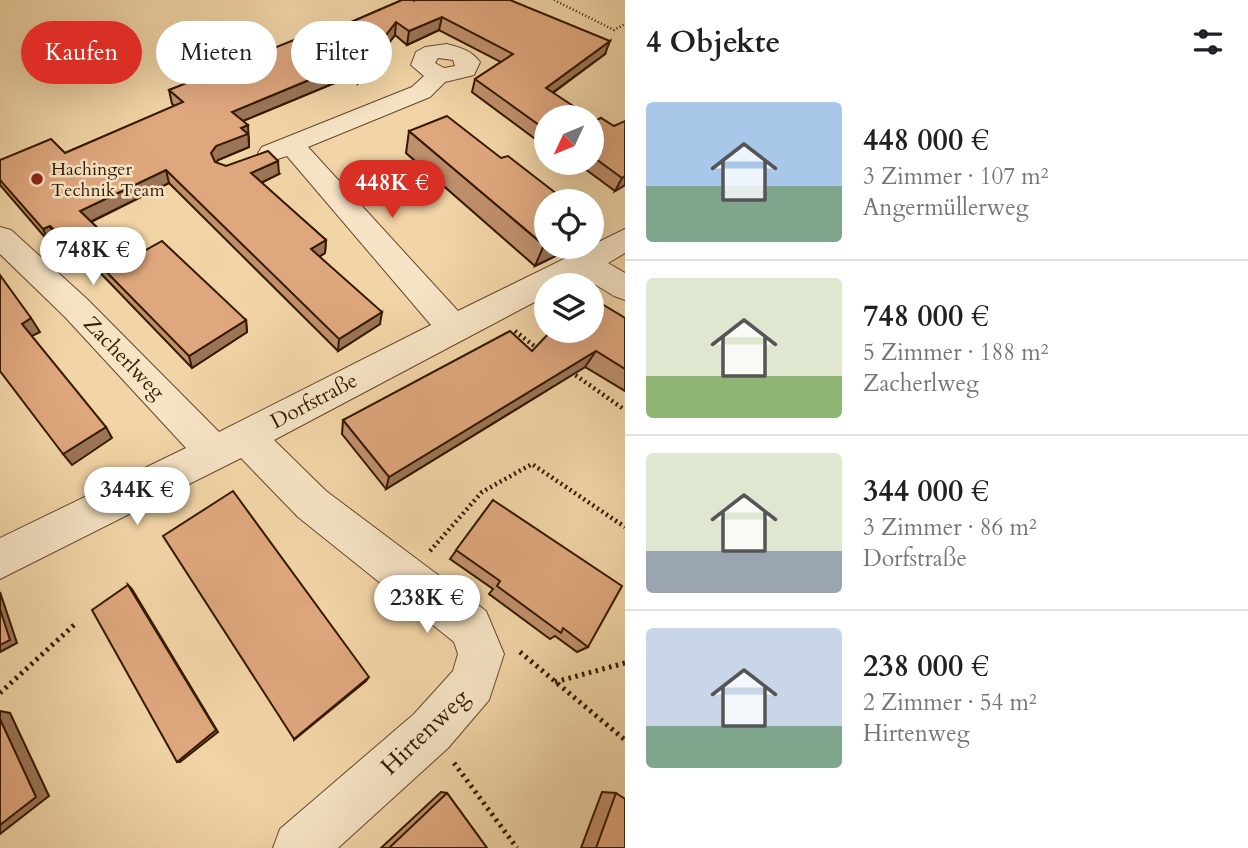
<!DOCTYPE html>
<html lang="de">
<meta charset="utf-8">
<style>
body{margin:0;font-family:Cardo,serif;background:#f6f6f6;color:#202124;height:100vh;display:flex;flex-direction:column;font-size:26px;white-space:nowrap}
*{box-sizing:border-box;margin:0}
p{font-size:23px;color:#757577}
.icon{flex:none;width:38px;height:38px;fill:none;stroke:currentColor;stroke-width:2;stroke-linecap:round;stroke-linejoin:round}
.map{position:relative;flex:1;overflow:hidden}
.sheet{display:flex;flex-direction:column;background:#fff;width:623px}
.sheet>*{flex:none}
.hud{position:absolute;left:21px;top:21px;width:499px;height:63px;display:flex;gap:14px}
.needle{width:46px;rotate:226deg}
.controls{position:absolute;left:534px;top:105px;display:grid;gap:14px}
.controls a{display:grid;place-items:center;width:70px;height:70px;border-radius:50%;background:#fff;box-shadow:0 7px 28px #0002;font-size:35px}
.price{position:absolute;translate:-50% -60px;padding:0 16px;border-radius:24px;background:#fff;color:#222;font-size:23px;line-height:46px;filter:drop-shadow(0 2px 4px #0008)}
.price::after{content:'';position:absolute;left:50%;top:42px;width:21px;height:16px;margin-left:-10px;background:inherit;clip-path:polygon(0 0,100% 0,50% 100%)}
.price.on{background:#d93025;color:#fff}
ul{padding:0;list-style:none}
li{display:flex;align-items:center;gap:21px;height:175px;padding:0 21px}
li+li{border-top:2px solid #e0e0e0}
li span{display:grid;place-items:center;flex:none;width:196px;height:140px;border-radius:7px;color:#555}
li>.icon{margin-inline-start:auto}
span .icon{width:84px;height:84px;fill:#fffc;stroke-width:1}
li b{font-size:30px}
h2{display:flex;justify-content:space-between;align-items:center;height:84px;padding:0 21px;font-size:30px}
.tag{padding:0 24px;border-radius:32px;background:#fff;box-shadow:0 7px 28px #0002;font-size:24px;line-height:63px}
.tag.on{background:#d93025;color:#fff}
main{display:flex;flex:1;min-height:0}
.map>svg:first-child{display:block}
</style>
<main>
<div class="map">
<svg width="625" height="848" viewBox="0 0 625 848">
<rect width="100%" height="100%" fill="#f2d5a7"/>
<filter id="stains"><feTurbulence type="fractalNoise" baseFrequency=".00286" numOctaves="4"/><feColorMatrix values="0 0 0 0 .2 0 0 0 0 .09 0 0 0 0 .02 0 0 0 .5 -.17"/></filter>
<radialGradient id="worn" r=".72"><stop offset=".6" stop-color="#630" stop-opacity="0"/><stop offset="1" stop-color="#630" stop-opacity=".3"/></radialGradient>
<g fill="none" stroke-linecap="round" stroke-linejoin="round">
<g stroke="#64482b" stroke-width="2">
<path id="minor" d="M447,44C461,48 471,50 480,62L474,75L445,82L430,97L308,147L458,311L625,229V253L608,263L625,273V300L614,296L583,277L567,285H546V296L274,440L326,491L486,611L504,654L489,700L448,748L338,848H273L280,829L414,714L453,671L458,654L454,642L298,517L241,458L0,579V538L186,448L65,317L0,254V227L11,230L87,299L219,432L431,325L287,156L271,161L262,159L258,153L262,147L412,87L424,76L411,65L416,52L425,47ZM438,58L453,60L455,66L444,68L435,63Z"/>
</g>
<path stroke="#351902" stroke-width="2.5" stroke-dasharray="1 2.5" stroke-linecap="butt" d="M554,0L614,30L625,24"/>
<path stroke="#351902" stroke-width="4.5" stroke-dasharray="2 3.5" stroke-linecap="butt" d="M515,331L538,349
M571,372L625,410
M430,551L482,492L532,464L625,527"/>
<path stroke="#351902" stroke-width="5" stroke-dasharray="2.5 4.5" stroke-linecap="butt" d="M520,652L625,740
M555,682L625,663
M0,693L74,625
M454,763L517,848"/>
<use href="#minor" fill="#f7e4c6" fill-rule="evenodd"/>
</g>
<path fill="#c0906c" stroke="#351902" stroke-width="2" d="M402,0L605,54L553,93L546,117V147L472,92L475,79L501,62L439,30L407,45L395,35L358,83L349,77L243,121L249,138V147L218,160L216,163L226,166L279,174L261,183L326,240L325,253L319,257L380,324L338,351L169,183L91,222L130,259L246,320L247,332L192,368L84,256L78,259L56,239L49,242L0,185V160L65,153L175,106L172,104L169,90L319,36Z
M592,118L595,121L601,118L625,185L615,191L577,163H592Z
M409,131L546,247H574L535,266L406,153Z
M625,318V391L585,367L386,489L342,434L343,420Z
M493,500L588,647L577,652L555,636L550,639L489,594L493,589L450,559Z
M441,792L447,793L487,848H381Z
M602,792L616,793L625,848H581Z"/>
<path fill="#9c7558" stroke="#351902" stroke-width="2" d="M442,17L439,30L407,45L409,31Z
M396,22L395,35L358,83L359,70Z
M610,41L605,54L541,101L546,88Z
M350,63L349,77L233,125L232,112Z
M248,125L249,147L218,160L213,167L211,153L216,146L241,128Z
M278,161L279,174L252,187L251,173Z
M166,170L169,183L86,224L80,211Z
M625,176V185L615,191L622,178Z
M50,226L56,239L49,242L43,229Z
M326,240L325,253L311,262V249Z
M78,243L84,256L78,259L72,246Z
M546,244V247H574L535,266L544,245Z
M382,312L380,324L338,351L339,339Z
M31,318L40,332L30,337L22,324Z
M246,320L247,332L192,368L189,356Z
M596,351L585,367L386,489L389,477Z
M106,427L112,438L72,465L63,454Z
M128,585L132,589L218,732L180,762H177Z
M0,592L17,643L0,652Z
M369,677L366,681L294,740V739Z
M0,711L10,713L49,796L0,834Z"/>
<path fill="#dfa77e" stroke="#351902" stroke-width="2" d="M402,0H414L413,1L415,0H510L610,41L546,88L590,117H546V130L475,79L513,54L442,17L409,31L396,22L359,70L350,63L232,112L248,125L241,128L248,134L216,146L211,153L215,162L226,166L268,151L278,161L251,173L326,240L311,249L382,312L339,339L166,170L80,211L130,259L162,241L246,320L189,356L78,243L72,246L50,226L43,229L0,180V160L51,139L65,153L183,102L169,90L314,32L319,36Z
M447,116L501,158L508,156L566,201H546V244L544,245L409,131Z
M592,118L595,121L601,118L614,126L625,121V176L622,178L592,156Z
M0,275L31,318L22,324L106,427L63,454L0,371Z
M592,298L625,318V369L596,351L389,477L343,420L510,331L532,351L551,331H592Z
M233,491L369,677L294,739L163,536Z
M493,500L622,586L588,647L563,628L561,633L497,586L500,581L456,550Z
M128,585L216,730L177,762L92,610Z
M0,609L10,640L0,645Z
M0,719L36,797L0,825Z
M447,793L487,848H389Z
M616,793L625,799V848H596Z"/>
<circle fill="#8f2418" stroke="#f7e4c6" stroke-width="2.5" cx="37" cy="179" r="7"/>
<g text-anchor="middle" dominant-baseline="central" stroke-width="5" stroke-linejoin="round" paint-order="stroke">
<g font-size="18" fill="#351902" stroke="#f7e4c6" text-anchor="start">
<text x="51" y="169">Hachinger<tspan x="51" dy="21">Technik Team</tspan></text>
</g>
<g font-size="21" fill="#351902" stroke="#f7e4c6">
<text transform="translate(124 358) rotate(46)">Zacherlweg</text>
<text transform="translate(314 401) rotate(-28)">Dorfstraße</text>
</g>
<g font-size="24" fill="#351902" stroke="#f7e4c6">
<text transform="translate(425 732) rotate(-44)">Hirtenweg</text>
</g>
</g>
<rect width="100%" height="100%" filter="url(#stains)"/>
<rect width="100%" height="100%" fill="url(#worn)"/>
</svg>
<div class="controls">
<a><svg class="needle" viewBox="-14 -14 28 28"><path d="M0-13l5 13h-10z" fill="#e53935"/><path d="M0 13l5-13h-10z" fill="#757577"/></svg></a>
<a><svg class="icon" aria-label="locate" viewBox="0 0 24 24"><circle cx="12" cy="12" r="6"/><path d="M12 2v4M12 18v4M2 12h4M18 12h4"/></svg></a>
<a><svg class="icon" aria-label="layers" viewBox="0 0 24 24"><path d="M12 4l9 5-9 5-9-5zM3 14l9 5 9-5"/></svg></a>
</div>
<b class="price on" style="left:392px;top:220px">448K €</b>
<b class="price" style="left:93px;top:287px">748K €</b>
<b class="price" style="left:137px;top:527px">344K €</b>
<b class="price" style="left:427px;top:635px">238K €</b>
<div class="hud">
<a class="tag on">Kaufen</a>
<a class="tag">Mieten</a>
<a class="tag">Filter</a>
</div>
</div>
<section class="sheet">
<h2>4 Objekte<svg class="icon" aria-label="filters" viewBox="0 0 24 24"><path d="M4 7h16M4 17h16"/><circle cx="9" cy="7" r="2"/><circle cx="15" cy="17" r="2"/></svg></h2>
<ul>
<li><span style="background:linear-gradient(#a9c7e8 60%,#7fa58c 0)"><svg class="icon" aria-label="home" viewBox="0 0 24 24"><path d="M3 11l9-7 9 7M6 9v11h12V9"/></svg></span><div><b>448 000 €</b><p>3 Zimmer · 107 m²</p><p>Angermüllerweg</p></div></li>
<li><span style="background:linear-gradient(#dfe7d0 70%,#8fb573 0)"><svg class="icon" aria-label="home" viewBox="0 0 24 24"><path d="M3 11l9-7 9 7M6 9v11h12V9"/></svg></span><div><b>748 000 €</b><p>5 Zimmer · 188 m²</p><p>Zacherlweg</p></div></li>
<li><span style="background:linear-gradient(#dfe7d0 70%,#9aa5b1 0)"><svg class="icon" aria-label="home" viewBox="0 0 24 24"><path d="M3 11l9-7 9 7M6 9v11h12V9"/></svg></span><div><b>344 000 €</b><p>3 Zimmer · 86 m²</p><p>Dorfstraße</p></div></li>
<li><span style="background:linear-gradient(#c9d6e8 70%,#7fa58c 0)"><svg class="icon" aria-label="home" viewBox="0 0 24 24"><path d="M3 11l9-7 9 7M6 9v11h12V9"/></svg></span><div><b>238 000 €</b><p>2 Zimmer · 54 m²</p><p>Hirtenweg</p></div></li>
</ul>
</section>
</main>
